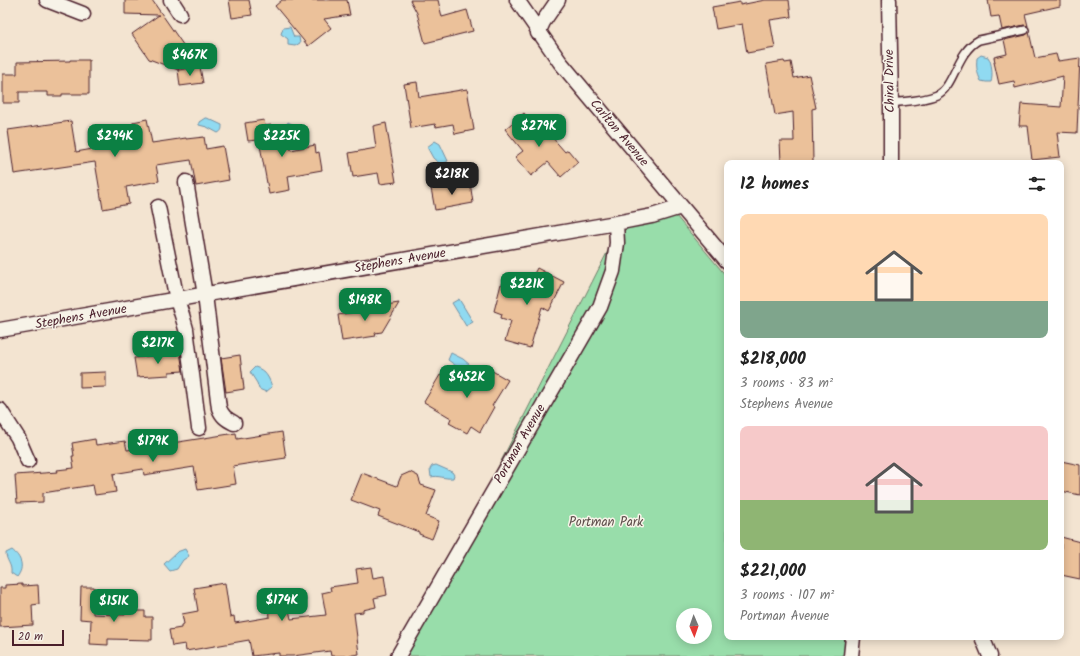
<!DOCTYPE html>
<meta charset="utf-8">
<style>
body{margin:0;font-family:Kalam,sans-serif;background:#f6f6f6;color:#222;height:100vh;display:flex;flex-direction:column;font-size:15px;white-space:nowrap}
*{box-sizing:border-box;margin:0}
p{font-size:13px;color:#767676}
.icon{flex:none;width:22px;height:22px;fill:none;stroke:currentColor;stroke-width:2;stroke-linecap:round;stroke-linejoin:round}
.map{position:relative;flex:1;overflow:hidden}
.side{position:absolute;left:724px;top:160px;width:340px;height:480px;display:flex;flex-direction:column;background:#fff;border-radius:8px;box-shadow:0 2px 10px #0003}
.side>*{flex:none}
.needle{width:26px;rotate:178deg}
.fabs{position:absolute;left:676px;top:608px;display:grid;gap:8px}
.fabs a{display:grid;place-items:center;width:36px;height:36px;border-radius:50%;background:#fff;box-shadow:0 2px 10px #0003;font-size:20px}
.scale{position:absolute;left:12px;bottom:10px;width:52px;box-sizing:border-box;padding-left:4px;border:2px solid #4a1f2b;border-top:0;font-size:11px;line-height:14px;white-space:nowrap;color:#4a1f2b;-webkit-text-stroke:3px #f7f3e8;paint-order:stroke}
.price{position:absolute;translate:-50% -34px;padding:0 9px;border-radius:8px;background:#0b8043;color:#fff;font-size:13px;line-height:26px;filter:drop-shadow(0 1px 2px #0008)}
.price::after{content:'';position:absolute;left:50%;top:24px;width:12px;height:9px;margin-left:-6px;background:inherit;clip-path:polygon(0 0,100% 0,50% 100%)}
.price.on{background:#222;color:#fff}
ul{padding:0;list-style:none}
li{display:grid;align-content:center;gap:8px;height:212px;padding:0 16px}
li span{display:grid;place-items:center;height:124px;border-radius:8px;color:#555}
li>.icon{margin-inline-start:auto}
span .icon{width:72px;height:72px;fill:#fffc;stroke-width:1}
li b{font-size:17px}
h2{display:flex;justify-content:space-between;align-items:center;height:48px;padding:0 16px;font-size:17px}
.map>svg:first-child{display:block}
</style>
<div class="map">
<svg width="1080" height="656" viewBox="0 0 1080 656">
<rect width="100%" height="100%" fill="#f3e4d1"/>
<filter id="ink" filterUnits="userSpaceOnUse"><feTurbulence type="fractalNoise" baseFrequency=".025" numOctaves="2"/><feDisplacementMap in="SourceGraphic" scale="8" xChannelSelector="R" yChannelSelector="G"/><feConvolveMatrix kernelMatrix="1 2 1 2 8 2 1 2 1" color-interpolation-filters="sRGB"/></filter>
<g filter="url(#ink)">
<path fill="#98ddaa" stroke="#717e6a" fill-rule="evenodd" d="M671,210L727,277V637H852L850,656H402L617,233ZM683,615H705V637H683Z"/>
<path fill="#90daf1" stroke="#748fa2" d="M290,27L294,37H299L300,43L295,46L288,45V39L281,34L283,28Z
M981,55L988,57C992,62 993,76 991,82H986L981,81C977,73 976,67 977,58Z
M205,118H207L222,125C222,129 222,131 218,133L207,127L199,125V122Z
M288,122L307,132L303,138L284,129Z
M435,141L440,144L448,161L441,165L433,158L427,147Z
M459,299L473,322L466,326L452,303Z
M451,353L463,359L470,365L466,371L462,372L459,368L448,360Z
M255,367C265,370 269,377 272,387L266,392L259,389L257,383L250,372Z
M436,465L452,472L454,475L453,478C444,479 439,475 431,477L430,469L432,466Z
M185,549L189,556L183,560L177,569L170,571L164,564L177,552Z
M12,550C21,557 25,567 17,577L11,573C12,564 6,561 6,553Z
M284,593C292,592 300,594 306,599L305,609L301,611L293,602L285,600L283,597Z"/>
<path fill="#ebc19a" stroke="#4a1f2b" d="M125,0H152L186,49L178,70L149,59L132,34L159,15L125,14Z
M229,0H249L252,15L232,18Z
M282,0H347L350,15L324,19L331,28L308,46L275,6Z
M410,0H438L442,17L467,10L473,31L425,43L417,13Z
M765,0H789L791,17L770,20L775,48L747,53L742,24L716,29L712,7L740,2V5Z
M988,0H1060V6L1025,14L1028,26L1024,25L1002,30L999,16L991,17Z
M1029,32L1035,58L1056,54L1058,61L1080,58L1077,133L1057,132L1060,157L1032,160L1028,126H1019L1021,104L1061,107L1063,76L1015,88L1014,81L999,84L994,62H995L994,57L1007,54L1004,40L1026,35Z
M70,60H89V94H62V96H48V92H19V103H3V74H17V62L70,61Z
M784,61L785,63L791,62L794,78L809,75L816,108L812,109L813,162H807V163L781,162L780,141H794L793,112L775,115L766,64Z
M200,67L203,83L180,86L178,70Z
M417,82L419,97L467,89L474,130L455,134L453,124L436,127L435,124L411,128L404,84Z
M524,113L539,132L544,128L565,152L568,150L578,162L561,177L548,162L531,176L515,157L523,151L505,129Z
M147,119L152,143L186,138V139L204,137L206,149L223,146L229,180L196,186L191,160L156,165L159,181L126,187L129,204L103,209L95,162L14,174L8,130L71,121L76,152L137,141L133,122Z
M264,120L265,126L271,125L275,147L290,145L291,150L315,145L316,153L319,152L322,170L288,176L290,190L269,194L259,140L248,141L245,123Z
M386,123L396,182L380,184L378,173L353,177L349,153L376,148L373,126Z
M470,182L473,203L435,210L431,188Z
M537,268L564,282L549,311L542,307L530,348L505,341L511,321L501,318L502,314L494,311L501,284L525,291Z
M399,303L382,332L375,333L376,336L342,341L338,315L366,310V308Z
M180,352L183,371L169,372V375L137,377L134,358Z
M240,355L244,389L226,392L221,358Z
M482,365L508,380L492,406L494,407L480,432L471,426L467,433L449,423L451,418L424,402L440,375L452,382L454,378L470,387Z
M106,372V387L80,388V373Z
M282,432L286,458L233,466L236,484L198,490L194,467L144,475L143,469L113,474L116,492L95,495L93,485L43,493V502L17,503L15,475L58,472L57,470L74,468L72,456H74L72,443L95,439L96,445L125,441L127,450L236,433L237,439Z
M1061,461L1080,465V495L1061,491Z
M410,472L418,476L421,485L436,490L426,516L439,521L432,539L419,534V532L378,516L380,511L351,500L362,473L397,486L401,476Z
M1061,537L1080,542V579L1061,575Z
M371,567L373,578L384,576L387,595L374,598L376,607L363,610V612L354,613L359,654L347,656H331L330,651L293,656H279V653L252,656L249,640L186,651L185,644L172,646L169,630L181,628V625L184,624L182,614L198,611L194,588L225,583L230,617L234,616L235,623L270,617L269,607L288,605L291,619L326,615L322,593L331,591L330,587L358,583L356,569Z
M22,584V586L38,585L39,604L32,605L33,625L0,627V588H5V585Z
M81,587H94L93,614L125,615V611H145V617H152V640L108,639V645L90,644L91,620L80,619Z"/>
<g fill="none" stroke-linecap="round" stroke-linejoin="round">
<g stroke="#4a1f2b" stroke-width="10">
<path id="service" d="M891,103C906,101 923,101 937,95C955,86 956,52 979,40L1025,30"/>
</g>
<g stroke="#4a1f2b" stroke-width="17">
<path id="minor" d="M47,0L83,14
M171,0L180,14
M517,0L560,62L727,261
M889,0L891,103V163
M538,33L543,22L558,0
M186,182L205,295L219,408C222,416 226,419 234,423
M158,207L177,300L182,315L186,329L199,428
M0,330L616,223L652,216L681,207
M0,410L18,438L28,461
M982,637L990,656
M398,656L600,307L613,271L617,243L616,223
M851,656L853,637"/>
</g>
<use href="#service" stroke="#f7f3e8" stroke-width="7"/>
<use href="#minor" stroke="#f7f3e8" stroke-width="14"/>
</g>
</g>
<g text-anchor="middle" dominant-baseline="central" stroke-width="3" stroke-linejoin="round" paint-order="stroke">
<g font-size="13" fill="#4a1f2b" stroke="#f7f3e8">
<text transform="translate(890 81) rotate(-91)">Chiral Drive</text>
<text transform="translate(619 133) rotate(50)">Carlton Avenue</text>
<text transform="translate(400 261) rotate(-10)">Stephens Avenue</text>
<text transform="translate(81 317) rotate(-10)">Stephens Avenue</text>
<text transform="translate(520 444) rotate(-60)">Portman Avenue</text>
</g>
<g font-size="13" fill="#5e4e4b" stroke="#f7f3e8">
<text x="606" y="522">Portman Park</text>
</g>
</g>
</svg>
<div class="fabs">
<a><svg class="needle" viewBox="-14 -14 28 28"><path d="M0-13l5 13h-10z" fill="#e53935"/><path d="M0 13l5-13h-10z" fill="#767676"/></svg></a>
</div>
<div class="scale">20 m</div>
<b class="price" style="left:190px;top:77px">$467K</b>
<b class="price" style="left:539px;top:148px">$279K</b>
<b class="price" style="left:115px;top:158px">$294K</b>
<b class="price" style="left:282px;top:158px">$225K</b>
<b class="price on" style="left:452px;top:196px">$218K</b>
<b class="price" style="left:527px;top:306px">$221K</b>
<b class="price" style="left:365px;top:322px">$148K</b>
<b class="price" style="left:158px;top:365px">$217K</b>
<b class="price" style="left:467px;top:399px">$452K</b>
<b class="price" style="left:153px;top:463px">$179K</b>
<b class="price" style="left:282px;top:622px">$174K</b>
<b class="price" style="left:114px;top:623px">$151K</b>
<section class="side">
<h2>12 homes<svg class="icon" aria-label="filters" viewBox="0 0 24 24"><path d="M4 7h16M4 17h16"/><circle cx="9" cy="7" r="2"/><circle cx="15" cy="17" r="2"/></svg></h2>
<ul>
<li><span style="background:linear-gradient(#ffd9b3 70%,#7fa58c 0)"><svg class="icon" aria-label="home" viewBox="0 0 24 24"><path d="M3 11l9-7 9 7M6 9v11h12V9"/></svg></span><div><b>$218,000</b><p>3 rooms · 83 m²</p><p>Stephens Avenue</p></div></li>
<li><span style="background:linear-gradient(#f6c9c9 60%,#8fb573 0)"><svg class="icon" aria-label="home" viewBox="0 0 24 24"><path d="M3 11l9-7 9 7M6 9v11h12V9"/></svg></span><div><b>$221,000</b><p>3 rooms · 107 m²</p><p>Portman Avenue</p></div></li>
</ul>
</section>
</div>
